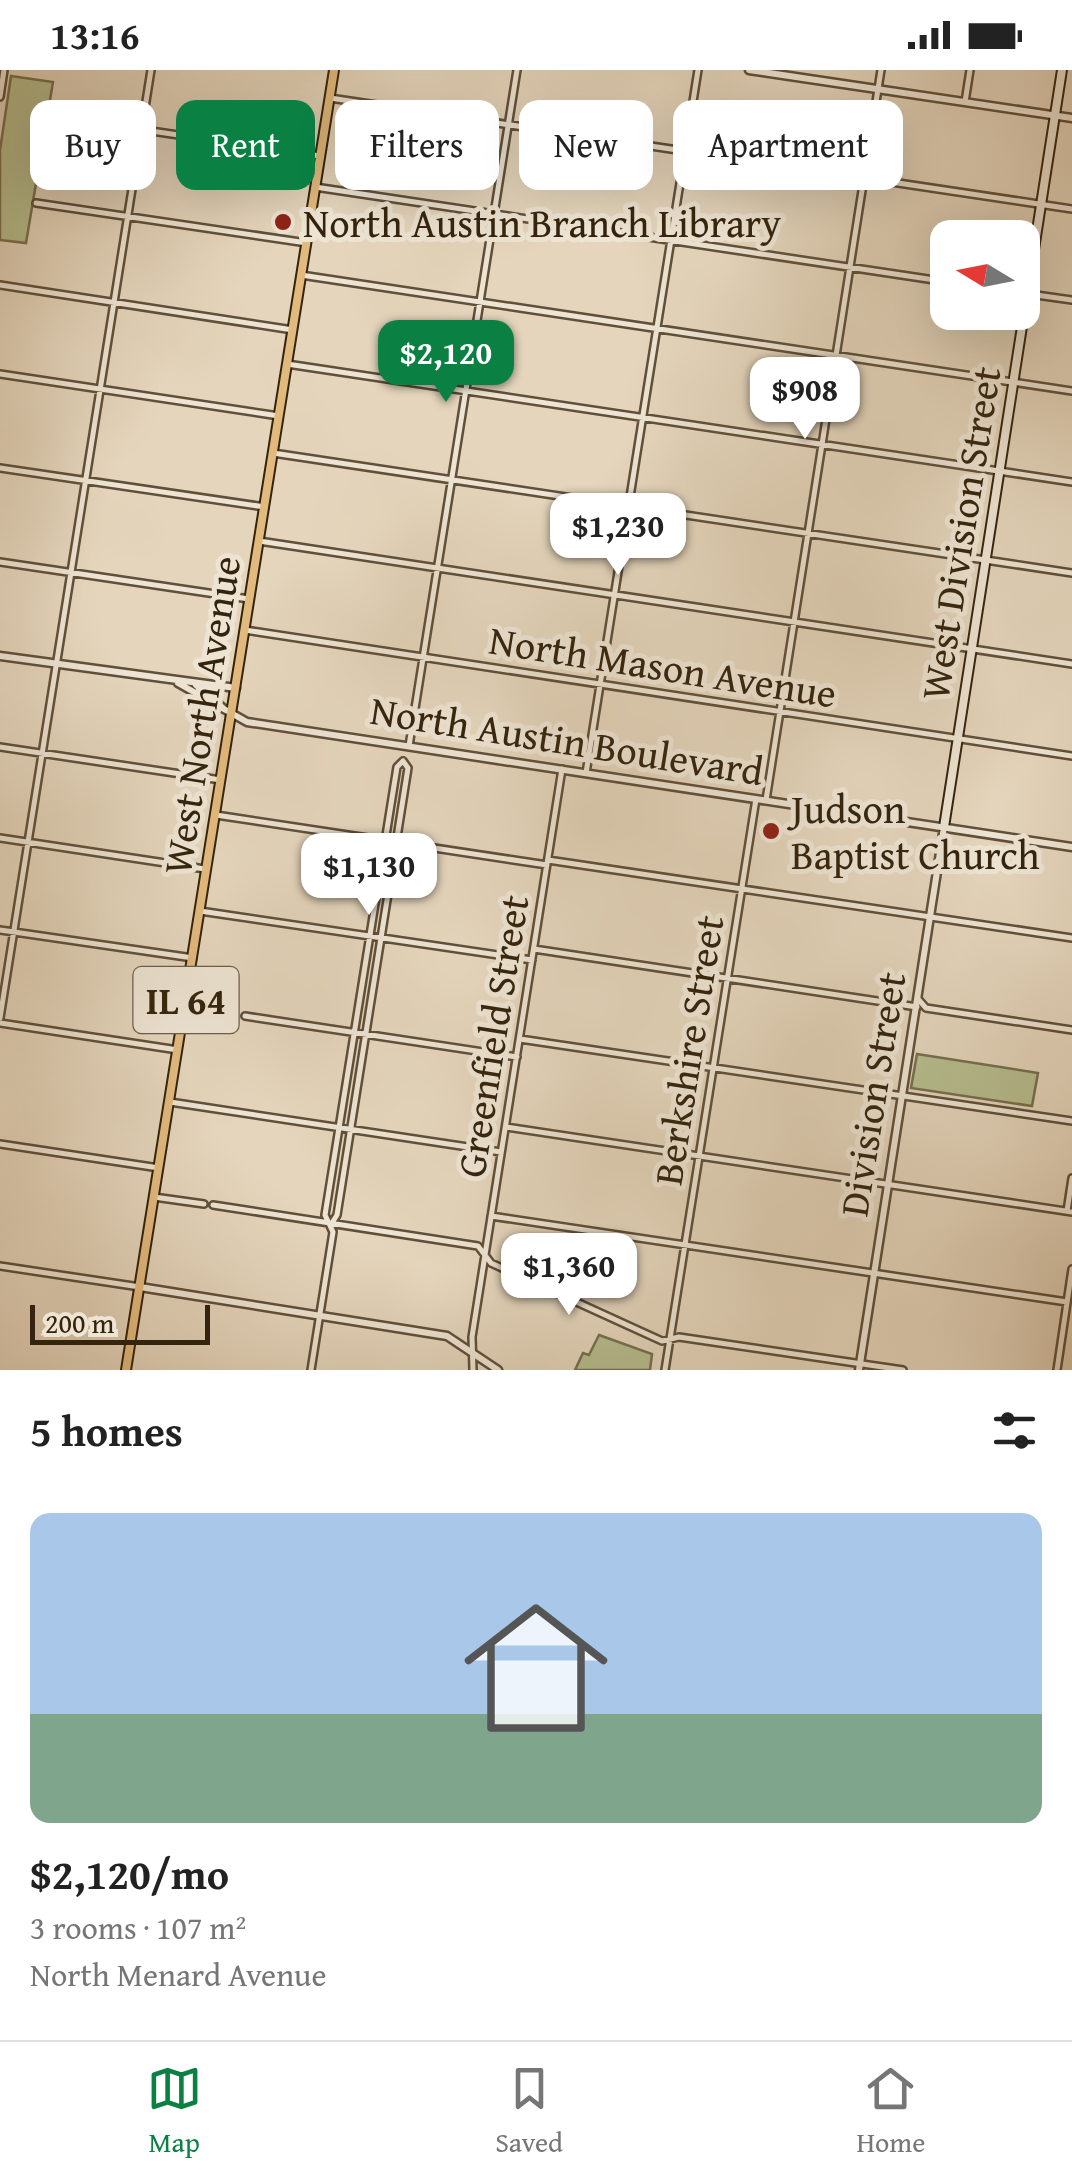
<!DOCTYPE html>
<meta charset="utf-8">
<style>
body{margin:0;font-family:"Gentium Book Plus",serif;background:#f6f6f6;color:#222;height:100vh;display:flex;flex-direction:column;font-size:38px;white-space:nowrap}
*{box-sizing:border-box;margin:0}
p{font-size:32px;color:#767676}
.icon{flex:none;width:55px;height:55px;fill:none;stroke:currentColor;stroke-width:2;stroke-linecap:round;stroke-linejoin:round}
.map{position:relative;height:1300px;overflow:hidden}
.side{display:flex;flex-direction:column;background:#fff;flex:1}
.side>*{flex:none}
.top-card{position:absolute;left:30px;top:30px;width:1012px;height:90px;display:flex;gap:20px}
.needle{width:65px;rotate:280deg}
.fabs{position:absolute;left:930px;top:150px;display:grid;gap:20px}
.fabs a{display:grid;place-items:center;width:110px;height:110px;border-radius:20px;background:#fff;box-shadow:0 10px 40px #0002;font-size:50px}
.scale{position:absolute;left:30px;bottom:25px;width:180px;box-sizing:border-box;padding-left:10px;border:5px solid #34240d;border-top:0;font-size:28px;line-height:35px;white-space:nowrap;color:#34240d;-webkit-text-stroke:8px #ede4d3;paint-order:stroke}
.price{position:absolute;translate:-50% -85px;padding:0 22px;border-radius:20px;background:#fff;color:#222;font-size:32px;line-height:65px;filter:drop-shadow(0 2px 5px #0008)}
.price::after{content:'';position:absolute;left:50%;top:60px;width:30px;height:22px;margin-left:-15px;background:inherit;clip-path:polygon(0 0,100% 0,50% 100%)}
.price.active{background:#0b8043;color:#fff}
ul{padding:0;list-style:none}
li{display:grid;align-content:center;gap:20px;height:530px;padding:0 30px}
li span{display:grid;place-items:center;height:310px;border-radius:20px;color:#555}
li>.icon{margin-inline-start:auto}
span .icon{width:180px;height:180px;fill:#fffc;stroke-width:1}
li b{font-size:42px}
h2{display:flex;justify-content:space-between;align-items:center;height:120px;padding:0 30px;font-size:42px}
.chip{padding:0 35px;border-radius:20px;background:#fff;box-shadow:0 10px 40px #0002;font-size:35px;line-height:90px}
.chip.active{background:#0b8043;color:#fff}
.status{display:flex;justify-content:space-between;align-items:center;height:70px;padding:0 50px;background:#fff;direction:ltr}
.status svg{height:28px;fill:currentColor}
.tabs{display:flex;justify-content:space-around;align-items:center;height:140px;border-top:2px solid #e0e0e0;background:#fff;font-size:28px;color:#767676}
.tabs a{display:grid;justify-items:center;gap:5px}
.tabs .active{color:#0b8043}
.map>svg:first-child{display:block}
</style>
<div class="status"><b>13:16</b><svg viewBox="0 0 49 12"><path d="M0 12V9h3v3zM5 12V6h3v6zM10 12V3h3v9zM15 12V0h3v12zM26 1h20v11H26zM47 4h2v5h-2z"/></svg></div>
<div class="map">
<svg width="1072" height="1300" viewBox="0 0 1072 1300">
<rect width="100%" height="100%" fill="#e4d5bc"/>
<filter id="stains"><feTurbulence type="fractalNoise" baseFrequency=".002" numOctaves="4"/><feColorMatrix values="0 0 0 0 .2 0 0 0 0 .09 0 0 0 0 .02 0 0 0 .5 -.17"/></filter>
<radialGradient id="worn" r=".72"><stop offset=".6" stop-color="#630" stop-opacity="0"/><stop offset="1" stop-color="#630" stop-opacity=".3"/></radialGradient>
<path fill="#b6bd8f" stroke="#75704e" stroke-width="2.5" d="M11,6L53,12L26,173L0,170V80Z
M917,984L1038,1003L1032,1036L911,1018Z
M599,1265L652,1284L650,1300H575L583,1283L589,1285Z"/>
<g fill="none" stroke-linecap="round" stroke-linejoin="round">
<g stroke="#605039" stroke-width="10">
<path id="minor" d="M0,27L4,0
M330,28L1072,139
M965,32L970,0
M50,46L320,86
M315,117L948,212
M36,133L307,173
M301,205L1072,321
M0,215L293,260
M1022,223L1072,230
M287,294L1072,412
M0,304L279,346
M273,383L1072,503
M0,398L265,437
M259,471L1072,594
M0,492L249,529
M245,560L1072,686
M409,676L517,0
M0,677L221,710
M586,703L698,0
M766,730L881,0
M216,745L547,795
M0,768L205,799
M548,790L1072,868
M200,841L532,890
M0,860L193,888
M534,879L917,937
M918,929L926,938L1072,960
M185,936L234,943
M245,946L517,987
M0,948L151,0
M0,953L178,980
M520,969L1072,1051
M170,1032L501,1082
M506,1057L1072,1142
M0,1074L159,1098
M154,1127L204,1134
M213,1135L478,1176L491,1193L662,1271L679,1267L903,1300
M1067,1141L1072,1108
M491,1146L1067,1232
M332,1153L337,1145L408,698L403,691
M0,1196L140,1217
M311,1300L333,1162L325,1145L397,697L403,691
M473,1300L472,1267L562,699
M665,1300L756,729
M1057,1300L1072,1199"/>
</g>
<g stroke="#605039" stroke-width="11">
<path id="tertiary" d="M749,0L1072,48
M0,586L236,618
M178,613L247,652L1072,777
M196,615L224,639
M140,1217L447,1266L498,1300
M859,1300L944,757"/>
</g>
<g stroke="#34240d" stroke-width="12">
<path id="secondary" d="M944,757L1062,0"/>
</g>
<g stroke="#34240d" stroke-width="12">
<path id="primary" d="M126,1300L334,0"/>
</g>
<use href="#minor" stroke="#ede4d3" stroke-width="5"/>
<use href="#tertiary" stroke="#ede4d3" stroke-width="6"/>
<use href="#secondary" stroke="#ede4d3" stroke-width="8"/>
<use href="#primary" stroke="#e2ba7e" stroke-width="8"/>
</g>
<g fill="#8f2418" stroke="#ede4d3" stroke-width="4">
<circle cx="283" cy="152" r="10"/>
<circle cx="771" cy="761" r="10"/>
</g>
<g text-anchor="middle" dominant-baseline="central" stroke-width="10" stroke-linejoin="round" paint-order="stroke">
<rect fill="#ede4d3" stroke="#6c5e48" stroke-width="2.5" x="133.5" y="897" width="105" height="66" rx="8"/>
<g font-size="38" font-weight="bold" fill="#34240d">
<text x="186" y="930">IL 64</text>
</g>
<g font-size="40" fill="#34240d" stroke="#ede4d3" text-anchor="start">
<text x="303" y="152">North Austin Branch Library</text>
<text x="791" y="738">Judson<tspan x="791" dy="46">Baptist Church</tspan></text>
</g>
<g font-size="40" fill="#34240d" stroke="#ede4d3">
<text transform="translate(960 463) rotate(-81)">West Division Street</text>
<text transform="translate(663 596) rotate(9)">North Mason Avenue</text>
<text transform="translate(201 645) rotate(-81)">West North Avenue</text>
<text transform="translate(567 670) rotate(9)">North Austin Boulevard</text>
<text transform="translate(492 966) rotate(-81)">Greenfield Street</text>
<text transform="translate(688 980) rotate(-81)">Berkshire Street</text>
<text transform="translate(872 1024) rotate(-81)">Division Street</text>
</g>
</g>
<rect width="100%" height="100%" filter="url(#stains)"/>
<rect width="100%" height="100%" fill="url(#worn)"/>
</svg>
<div class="fabs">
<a><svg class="needle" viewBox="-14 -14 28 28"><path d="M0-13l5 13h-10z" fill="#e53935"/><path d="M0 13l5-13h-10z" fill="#767676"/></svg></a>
</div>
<div class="scale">200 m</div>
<b class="price active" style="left:446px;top:335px">$2,120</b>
<b class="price" style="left:805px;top:372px">$908</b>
<b class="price" style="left:618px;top:508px">$1,230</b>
<b class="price" style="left:369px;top:848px">$1,130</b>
<b class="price" style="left:569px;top:1248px">$1,360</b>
<div class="top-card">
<a class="chip">Buy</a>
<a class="chip active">Rent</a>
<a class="chip">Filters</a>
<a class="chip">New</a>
<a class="chip">Apartment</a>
</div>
</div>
<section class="side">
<h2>5 homes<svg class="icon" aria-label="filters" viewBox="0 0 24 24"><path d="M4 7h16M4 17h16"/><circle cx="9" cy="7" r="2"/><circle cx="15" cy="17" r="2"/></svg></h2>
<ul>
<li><span style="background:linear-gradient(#a9c7e8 65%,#7fa58c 0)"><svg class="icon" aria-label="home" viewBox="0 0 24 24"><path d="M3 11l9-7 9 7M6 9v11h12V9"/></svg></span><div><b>$2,120/mo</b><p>3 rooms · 107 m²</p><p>North Menard Avenue</p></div></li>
</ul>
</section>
<nav class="tabs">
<a class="active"><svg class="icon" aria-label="map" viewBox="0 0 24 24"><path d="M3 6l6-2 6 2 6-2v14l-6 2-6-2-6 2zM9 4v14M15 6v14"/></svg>Map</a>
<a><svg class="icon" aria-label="saved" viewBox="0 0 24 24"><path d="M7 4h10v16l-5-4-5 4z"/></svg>Saved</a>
<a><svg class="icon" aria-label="home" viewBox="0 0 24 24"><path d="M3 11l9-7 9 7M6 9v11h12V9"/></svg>Home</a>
</nav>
